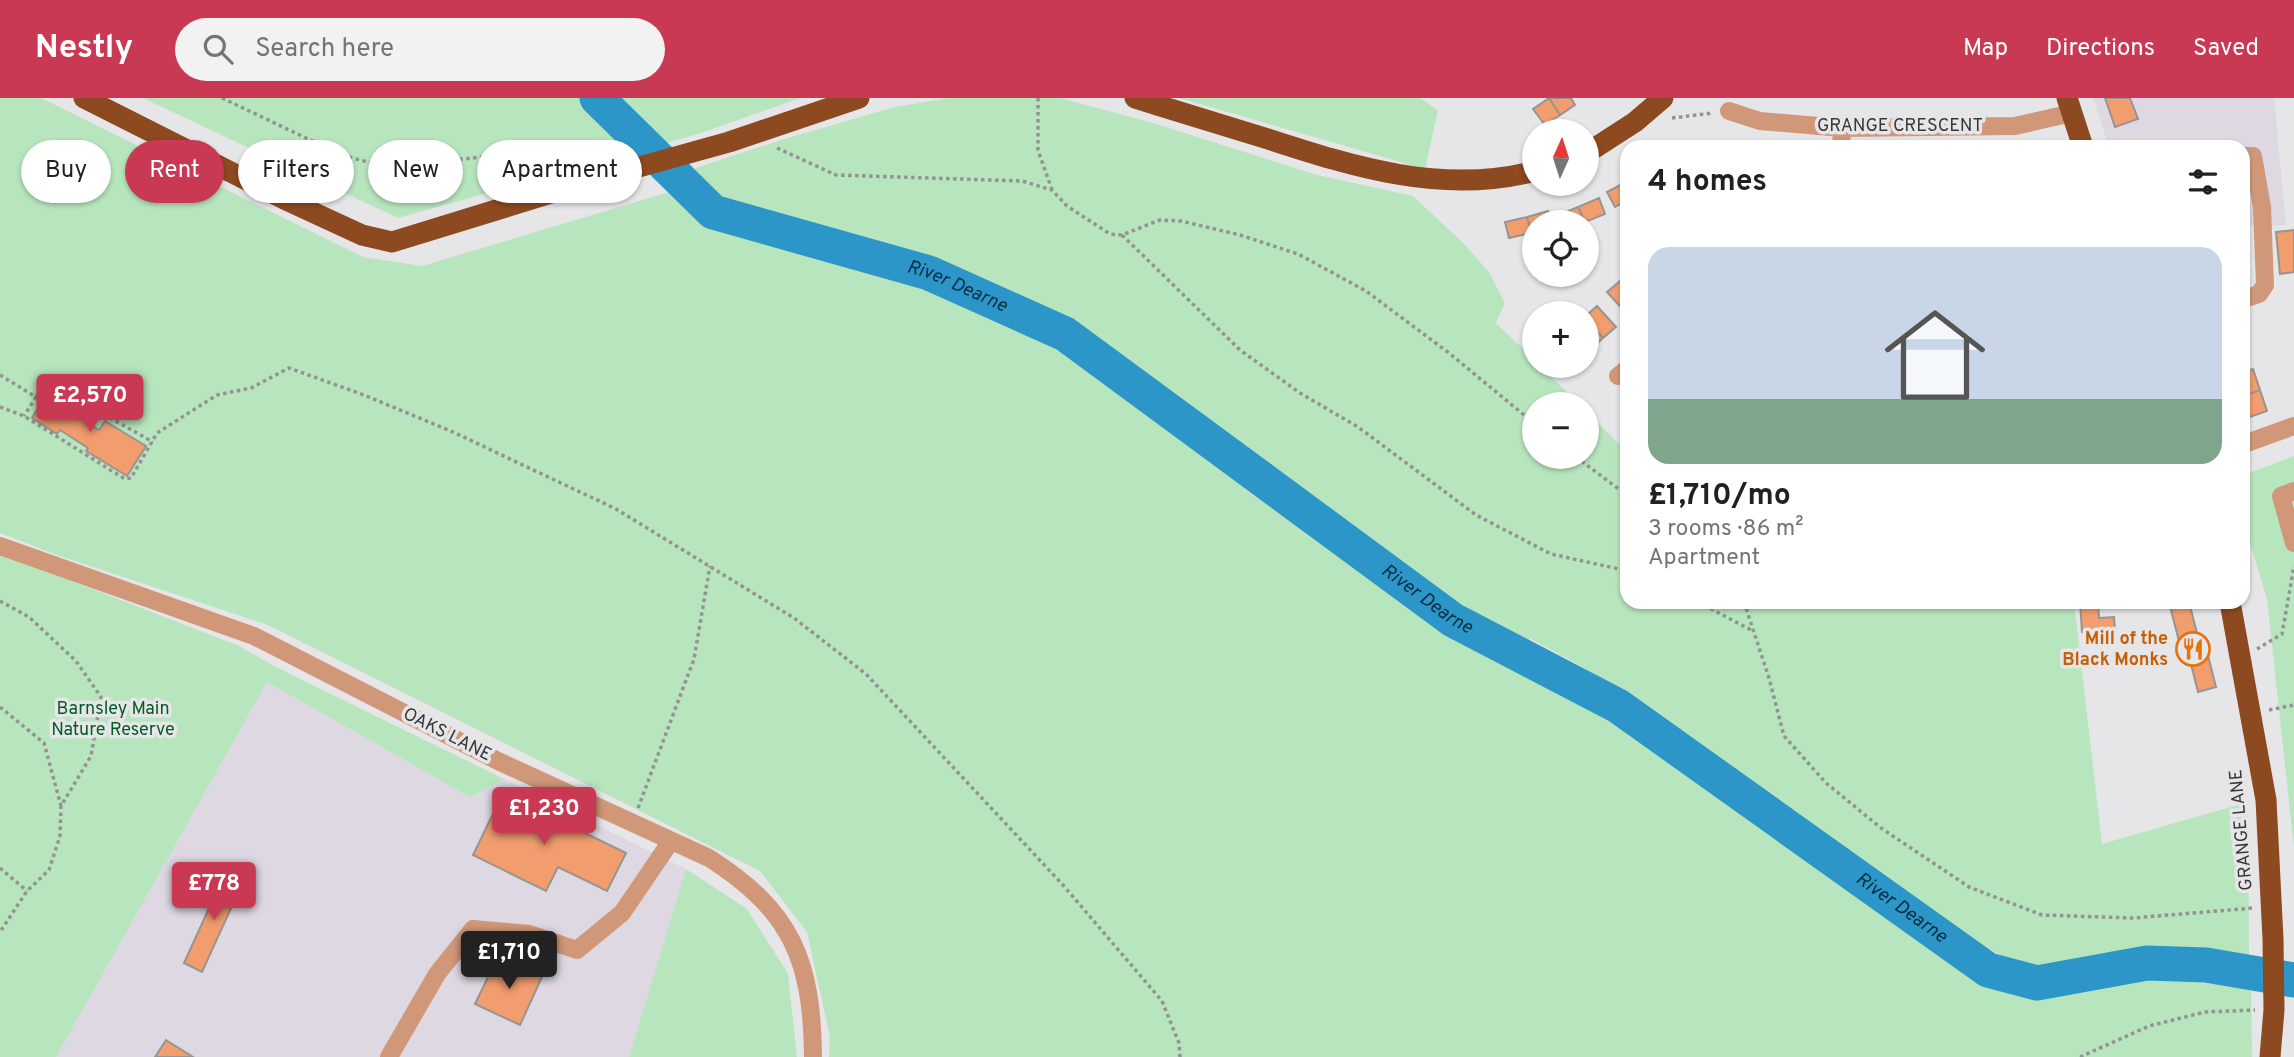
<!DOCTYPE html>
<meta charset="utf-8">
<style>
body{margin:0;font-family:Overpass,sans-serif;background:#f2f2f2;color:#202124;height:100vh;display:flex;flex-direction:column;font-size:26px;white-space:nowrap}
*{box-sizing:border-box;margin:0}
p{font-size:23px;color:#757577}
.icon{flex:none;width:38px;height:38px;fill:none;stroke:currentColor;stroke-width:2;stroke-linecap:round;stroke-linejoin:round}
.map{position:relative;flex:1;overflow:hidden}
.sheet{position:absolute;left:1620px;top:42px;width:630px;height:469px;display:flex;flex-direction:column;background:#fff;border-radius:21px;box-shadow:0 2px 5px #0004}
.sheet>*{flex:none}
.guide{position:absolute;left:21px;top:42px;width:665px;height:63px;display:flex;gap:14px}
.needle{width:46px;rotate:3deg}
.tools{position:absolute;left:1522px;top:21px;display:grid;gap:14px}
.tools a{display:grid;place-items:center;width:77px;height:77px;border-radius:50%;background:#fff;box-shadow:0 2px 5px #0004;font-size:35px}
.price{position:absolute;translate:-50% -60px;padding:0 16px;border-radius:7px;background:#c93953;color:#fff;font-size:23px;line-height:46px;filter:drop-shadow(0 2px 4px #0008)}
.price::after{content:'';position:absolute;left:50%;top:42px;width:21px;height:16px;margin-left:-10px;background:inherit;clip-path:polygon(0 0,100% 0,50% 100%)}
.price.current{background:#222;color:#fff}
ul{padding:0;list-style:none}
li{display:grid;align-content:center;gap:14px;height:371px;padding:0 28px}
li span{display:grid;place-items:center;height:217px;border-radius:21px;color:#555}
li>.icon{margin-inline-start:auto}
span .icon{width:126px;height:126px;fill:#fffc;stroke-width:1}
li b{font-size:30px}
h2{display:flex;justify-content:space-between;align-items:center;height:84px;padding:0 28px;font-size:30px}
.pill{padding:0 24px;border-radius:32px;background:#fff;box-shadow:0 2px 5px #0004;font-size:24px;line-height:63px}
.pill.current{background:#c93953;color:#fff}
header{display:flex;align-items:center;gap:42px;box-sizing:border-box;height:98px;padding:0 35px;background:#c93953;color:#fff}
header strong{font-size:33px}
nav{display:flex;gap:38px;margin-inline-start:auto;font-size:24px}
.search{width:490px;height:63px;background:#f2f2f2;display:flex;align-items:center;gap:18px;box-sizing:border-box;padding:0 24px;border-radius:38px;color:#757577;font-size:26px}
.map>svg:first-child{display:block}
</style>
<header>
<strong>Nestly</strong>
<div class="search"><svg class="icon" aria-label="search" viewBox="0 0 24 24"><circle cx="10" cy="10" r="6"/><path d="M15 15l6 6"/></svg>Search here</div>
<nav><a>Map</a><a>Directions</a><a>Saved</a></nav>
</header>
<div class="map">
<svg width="2294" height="959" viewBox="0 0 2294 959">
<rect width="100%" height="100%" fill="#e6e5e8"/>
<path fill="#ddd8e2" d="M2093,0H2274L2286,127L2244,128V49H2109Z
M267,584L470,699L504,681L686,771L629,959H56Z"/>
<path fill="#b7e5bd" d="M0,0H41L363,159L422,168L669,94L659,82L781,42L895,9L949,0H1060L1153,25L1317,77L1413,98L1464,146L1489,174L1505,205L1496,225L1535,262V268H1540L1579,306H1535V359H1587V314L1627,354L1628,504H2074L2102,746L2248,704L2249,862L2155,852L2041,874L1974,846L1842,750L1581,568L1529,540L1535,573L1611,616L1986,879L2040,895L2151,877L2212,874L2251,886L2252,959H829L830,939L807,834L760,773L268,527L57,457L0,435Z
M143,0H800L698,36L398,120Z
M1179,0H1420L1438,12L1425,71Z
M2294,358V750L2267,501L2244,425V377Z
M0,455L239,548L276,569L504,681L470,699L267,584L56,959H0Z
M686,771L747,811L788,876L797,959H629Z"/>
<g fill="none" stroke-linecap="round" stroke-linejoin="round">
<path stroke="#2d96c8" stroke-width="35" id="s1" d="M597,0L713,114L929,175L1065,236L1453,522L1618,608L1988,872L2037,885L2147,865L2206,867L2294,882"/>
</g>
<path fill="#f19d6e" stroke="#979492" stroke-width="2" d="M1549,0L1560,17L1545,27L1533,11Z
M1549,0H1571L1575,7L1560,17Z
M2105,0H2130L2138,21L2115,29Z
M1628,83V102L1615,109L1607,94Z
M2244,97H2248V122H2244Z
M1599,100L1605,116L1585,124L1578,109Z
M1578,109L1585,124H1561L1558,117Z
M1548,113L1551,124H1535V134L1531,135L1527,119Z
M1527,119L1531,135L1509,140L1505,124Z
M2294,132V174L2280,176L2276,134Z
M1620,183L1628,192V217L1607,194Z
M1597,208L1616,229L1603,240L1587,222V217Z
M1587,222L1603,240L1591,251L1587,248Z
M2253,271L2260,292L2244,298V274Z
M49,292L75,308L71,314L99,332L105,323L146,348L127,378L86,353L88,350L60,332L57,336L32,320Z
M2260,292L2267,313L2250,319L2244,298Z
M2080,504H2098L2099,520L2114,519L2115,532L2082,534Z
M2169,504H2189L2199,543L2204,542L2216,589L2198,594L2189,558L2183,559Z
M503,695L626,755L607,793L558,769L546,793L473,757Z
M225,775L243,784L202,874L184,865Z
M498,858L542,879L520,927L475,906Z
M166,942L193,959H155Z"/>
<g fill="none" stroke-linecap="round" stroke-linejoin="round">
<path stroke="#939294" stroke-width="3.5" stroke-dasharray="3.5 3.5" stroke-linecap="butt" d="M222,0L344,58L388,69L529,54L554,75
M1038,0V52L1052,92
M1672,20L1713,15
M777,50L836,77L1022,83L1052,92L1067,108L1110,136L1122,137L1160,122L1181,123L1240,137L1298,156L1366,193L1449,255L1535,326
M1122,137L1240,252L1300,295L1358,329L1476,417L1551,456L1628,473
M0,277L36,299L24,318
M36,299L46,284L153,344
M0,309L24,318L125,381L131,380L157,335L217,297L251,290L289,270L364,297L453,334L616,411L794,520L866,576L1063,787L1162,903L1179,945L1180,959
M1576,359L1628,398
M0,503L29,519L76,563L101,599L91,658L61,708L60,738L49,772L27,793L0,834
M1698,504L1753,533
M1744,504L1769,580L1784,638L1826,685L1881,730L1969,789L2042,817L2133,820L2253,810
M2257,551L2282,536L2294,468
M0,609L44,645L61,708
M2269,612L2294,607
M638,710L694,561L710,468
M0,770L27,793
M2080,959L2149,928L2205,914L2255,912"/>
<path stroke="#d09879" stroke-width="18" d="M1729,13L1760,23L1842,30L2015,28L2072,15
M1841,49L1842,30
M2244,58H2253L2262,109L2265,187L2259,196L2244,201
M1618,278L1628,270
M2244,346L2294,328
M2294,393L2281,398L2294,445
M0,448L254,538L498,663L709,760C792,813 812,862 813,959
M389,959L437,876L473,831L529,836L577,852L622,815L671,743"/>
<path stroke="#8d491f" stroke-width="21" d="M84,0L284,101L362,137L392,144L603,79L729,44L859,0
M1135,0C1179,14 1223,27 1268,41C1354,69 1443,97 1535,73
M2067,0L2083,49
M1587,55L1635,24L1663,0
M2230,504L2266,702L2273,841L2274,912L2270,959"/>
</g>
<defs>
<g id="restaurant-ring" transform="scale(1.75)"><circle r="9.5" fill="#e6e5e8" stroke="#e8710a" stroke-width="1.5"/><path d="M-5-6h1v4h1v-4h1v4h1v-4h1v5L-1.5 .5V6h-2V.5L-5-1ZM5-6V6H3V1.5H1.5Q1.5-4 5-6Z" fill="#e8710a"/></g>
</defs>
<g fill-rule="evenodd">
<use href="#restaurant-ring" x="2193" y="551"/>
</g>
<g text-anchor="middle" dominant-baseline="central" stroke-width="7" stroke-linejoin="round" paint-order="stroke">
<g font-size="18" fill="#393839" stroke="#e6e5e8">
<text x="1900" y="28">GRANGE CRESCENT</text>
<text transform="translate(447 637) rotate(27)">OAKS LANE</text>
<text transform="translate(2242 732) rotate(-95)">GRANGE LANE</text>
</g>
<g font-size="18" font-weight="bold" fill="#c56008" stroke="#e6e5e8" text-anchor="end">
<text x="2168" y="541">Mill of the<tspan x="2168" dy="21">Black Monks</tspan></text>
</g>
<g font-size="18" fill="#025d24" stroke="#e6e5e8">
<text x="113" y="611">Barnsley Main<tspan x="113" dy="21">Nature Reserve</tspan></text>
</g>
<g font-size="19" font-style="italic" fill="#002e43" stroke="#e6e5e8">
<text stroke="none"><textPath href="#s1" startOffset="418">River Dearne</textPath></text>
<text stroke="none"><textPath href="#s1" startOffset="985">River Dearne</textPath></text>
<text stroke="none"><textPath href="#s1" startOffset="1552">River Dearne</textPath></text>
</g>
</g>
</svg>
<div class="tools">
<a><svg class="needle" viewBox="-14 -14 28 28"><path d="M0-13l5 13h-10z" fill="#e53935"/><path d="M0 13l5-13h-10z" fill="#757577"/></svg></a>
<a><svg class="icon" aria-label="locate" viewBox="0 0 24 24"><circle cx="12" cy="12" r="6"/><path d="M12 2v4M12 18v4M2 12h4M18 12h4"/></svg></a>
<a>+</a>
<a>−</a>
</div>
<b class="price" style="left:90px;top:336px">£2,570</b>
<b class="price" style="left:544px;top:749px">£1,230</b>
<b class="price" style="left:214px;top:824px">£778</b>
<b class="price current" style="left:509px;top:893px">£1,710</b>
<div class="guide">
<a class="pill">Buy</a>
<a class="pill current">Rent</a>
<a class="pill">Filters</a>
<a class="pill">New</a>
<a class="pill">Apartment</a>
</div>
<section class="sheet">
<h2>4 homes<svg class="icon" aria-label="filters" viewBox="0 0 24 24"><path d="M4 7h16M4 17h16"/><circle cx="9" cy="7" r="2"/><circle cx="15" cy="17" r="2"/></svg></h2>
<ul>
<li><span style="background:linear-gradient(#c9d6e8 70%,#7fa58c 0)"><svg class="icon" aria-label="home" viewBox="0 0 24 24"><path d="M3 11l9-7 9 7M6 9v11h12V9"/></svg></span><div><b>£1,710/mo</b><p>3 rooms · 86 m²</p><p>Apartment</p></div></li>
</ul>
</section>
</div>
